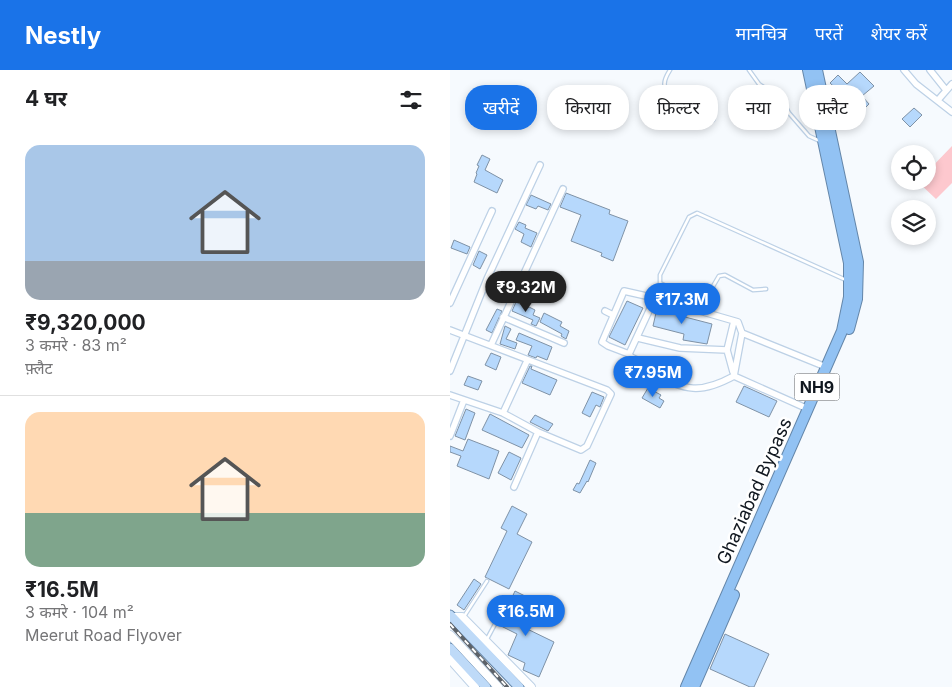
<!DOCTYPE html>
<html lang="hi">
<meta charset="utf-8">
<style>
body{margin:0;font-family:Inter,"Noto Sans Devanagari",sans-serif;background:#f6f6f6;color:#202124;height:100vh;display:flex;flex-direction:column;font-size:19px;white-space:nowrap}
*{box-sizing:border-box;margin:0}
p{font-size:16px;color:#757577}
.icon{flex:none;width:28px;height:28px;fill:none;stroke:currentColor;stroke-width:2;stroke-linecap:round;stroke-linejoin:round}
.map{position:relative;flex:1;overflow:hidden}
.details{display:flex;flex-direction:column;background:#fff;width:450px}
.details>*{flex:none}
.top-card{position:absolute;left:15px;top:15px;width:411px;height:45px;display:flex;gap:10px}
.buttons{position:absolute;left:441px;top:75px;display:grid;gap:10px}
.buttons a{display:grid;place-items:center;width:45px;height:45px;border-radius:50%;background:#fff;box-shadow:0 2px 8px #0003;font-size:25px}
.price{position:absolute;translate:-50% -42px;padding:0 11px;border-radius:18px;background:#1a73e8;color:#fff;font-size:16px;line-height:32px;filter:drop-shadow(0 1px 2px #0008)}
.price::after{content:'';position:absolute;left:50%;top:30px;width:15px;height:11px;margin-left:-8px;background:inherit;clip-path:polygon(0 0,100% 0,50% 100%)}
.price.on{background:#222;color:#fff}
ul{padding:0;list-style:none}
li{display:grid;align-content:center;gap:10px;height:265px;padding:0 25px}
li+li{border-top:1px solid #e0e0e0}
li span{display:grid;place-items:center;height:155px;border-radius:15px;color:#555}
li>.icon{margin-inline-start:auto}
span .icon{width:90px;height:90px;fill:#fffc;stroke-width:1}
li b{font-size:21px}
h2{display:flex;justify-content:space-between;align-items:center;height:60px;padding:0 25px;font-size:21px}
.tag{padding:0 18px;border-radius:20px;background:#fff;box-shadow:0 2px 8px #0003;font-size:18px;line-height:45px}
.tag.on{background:#1a73e8;color:#fff}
header{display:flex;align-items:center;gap:30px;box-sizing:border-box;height:70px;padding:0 25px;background:#1a73e8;color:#fff}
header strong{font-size:24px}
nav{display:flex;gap:28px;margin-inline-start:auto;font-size:18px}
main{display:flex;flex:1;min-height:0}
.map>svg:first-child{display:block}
</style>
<header>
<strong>Nestly</strong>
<nav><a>मानचित्र</a><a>परतें</a><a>शेयर करें</a></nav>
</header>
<main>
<section class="details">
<h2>4 घर<svg class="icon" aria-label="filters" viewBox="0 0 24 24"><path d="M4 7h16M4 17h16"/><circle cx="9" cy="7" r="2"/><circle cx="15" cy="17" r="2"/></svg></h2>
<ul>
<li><span style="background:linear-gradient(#a9c7e8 75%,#9aa5b1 0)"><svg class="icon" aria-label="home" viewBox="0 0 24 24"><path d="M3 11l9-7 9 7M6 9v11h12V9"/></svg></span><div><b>₹9,320,000</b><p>3 कमरे · 83 m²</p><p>फ़्लैट</p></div></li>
<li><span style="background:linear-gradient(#ffd9b3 65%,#7fa58c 0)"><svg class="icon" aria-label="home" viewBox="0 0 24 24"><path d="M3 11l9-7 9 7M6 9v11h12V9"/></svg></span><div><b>₹16.5M</b><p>3 कमरे · 104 m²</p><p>Meerut Road Flyover</p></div></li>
</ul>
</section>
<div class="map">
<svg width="502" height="617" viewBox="0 0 502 617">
<rect width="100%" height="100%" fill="#f6fafe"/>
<path fill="#fdc8ce" d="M502,76V113L486,129L467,111H478V101Z"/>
<path fill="#b6d8fc" stroke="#7f92a6" d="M410,2L424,16L412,26L419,34L411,42L401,32L396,37L388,29L392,24L380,13L388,5L397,14Z
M464,38L472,45L460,57L452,49Z
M32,85L40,89L35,100L53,110L47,123L24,112L27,104L26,103L29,96L27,95Z
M116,123L160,140L159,144L178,151L163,191L151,186L152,183L121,171L131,145L110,137Z
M81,125L101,134L98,140L88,136L86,139L76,135Z
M69,152L76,155L75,158L87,163L81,177L71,172L74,164L65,159Z
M4,170L20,177L17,184L1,178Z
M29,181L37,185L30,199L23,195Z
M177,231L193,238L175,275L159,267Z
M66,232L78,238L79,237L85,240L83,245L90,248L86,256L81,254L83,250L62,241Z
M208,234L236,242L235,247L262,254L257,274L233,270L234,264L203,256Z
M47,239L52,241L42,263L36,260Z
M94,243L112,252L110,256L119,261L116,269L111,266L112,264L90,252Z
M55,256L61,259L56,269L67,273L65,279L50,274Z
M69,263L102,277L97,290L87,286L86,288L78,285L82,276L66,270Z
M41,283L51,287L46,300L35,295Z
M80,296H82L81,299L107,310L100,325L72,313Z
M18,306L32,311L28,320L14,315Z
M294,316L327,331L319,347L286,332Z
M198,318L211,325L209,328L214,331L210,338L192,328Z
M142,322L154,327L150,337L146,335L140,347L132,343Z
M16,339L25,343L15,370L5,366Z
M40,344L79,365L72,378L32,360Z
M85,345L103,354L98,361L80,352Z
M18,369L49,381L39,409L7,396L11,386L0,382V376L13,381Z
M59,382L71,388L61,410L48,403Z
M140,390L146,393L138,412L137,411L130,423L123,420L127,413L129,414Z
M62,436L77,444L67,464L82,472L59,519L35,507L57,461L51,458Z
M24,509L31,514L14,540L7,535Z
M65,521L81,529L69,555L104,572L89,607L73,600L75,593L58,585L67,564L49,555Z
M275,564L319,584L304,617H300L260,599Z"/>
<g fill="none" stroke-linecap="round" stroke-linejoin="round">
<g stroke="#bdd1e6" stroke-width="5">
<path id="lane" d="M220,0C213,11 212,17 221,27L263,50
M299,0L309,14L332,30L339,43L359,66L370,71
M316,219L303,220L275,205L269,206L255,230L247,232L210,213V205L239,147L247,143L396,210
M13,548L37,511
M37,569L58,530"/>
</g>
<g stroke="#bdd1e6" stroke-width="8">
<path id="street" d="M454,0L466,14L502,42
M480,0L496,20
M488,30L502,14
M205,228L288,252L292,263L284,306C249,325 237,320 202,304L200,296L181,287L179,284Z
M0,233L42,141
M155,241L163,245
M53,247L114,273
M0,260L157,320L161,324L137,376L131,380L88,362L53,343L0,325
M292,263L376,297
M188,268L230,278L277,280L284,251
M41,275L113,119
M277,280L283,302
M179,284L158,276L152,272L174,221L205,228
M0,301L37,209L90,95
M284,306L358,339
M53,343L77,291
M0,366L14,330
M64,417L88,362"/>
</g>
<g stroke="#bdd1e6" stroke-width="10">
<path id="secondary" d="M2,547H12L81,617
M0,565L48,617
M0,589L25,617"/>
</g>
<g stroke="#6486a9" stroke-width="11">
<path id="primary" d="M0,545L69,617
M0,578L36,617"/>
</g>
<g stroke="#6486a9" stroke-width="12">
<path id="highway" d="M367,0L408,192L407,229L399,259
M236,617L392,261L399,227V193L358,0
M244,617L284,525"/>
</g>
<use href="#lane" stroke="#fff" stroke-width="2.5"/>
<use href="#street" stroke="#fff" stroke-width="5.5"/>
<use href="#secondary" stroke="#fff" stroke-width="8"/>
<use href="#primary" stroke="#bedaf8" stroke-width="9"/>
<use href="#highway" stroke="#92c2f3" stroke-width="10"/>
<g stroke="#5c6269" stroke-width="4">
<path id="rail" d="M0,554L57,617"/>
</g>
<use href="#rail" stroke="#fff" stroke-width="2" stroke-dasharray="5.5" stroke-linecap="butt"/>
</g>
<g text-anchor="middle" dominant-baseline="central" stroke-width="5" stroke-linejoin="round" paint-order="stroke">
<rect fill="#fff" stroke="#585d62" stroke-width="1" x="344.5" y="303.5" width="45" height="27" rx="4"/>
<g font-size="16" font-weight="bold" fill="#10171f">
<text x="367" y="317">NH9</text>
</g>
<g font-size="18" fill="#10171f" stroke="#fff">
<text transform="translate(304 421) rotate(-66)">Ghaziabad Bypass</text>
</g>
</g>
</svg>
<div class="buttons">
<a><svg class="icon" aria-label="locate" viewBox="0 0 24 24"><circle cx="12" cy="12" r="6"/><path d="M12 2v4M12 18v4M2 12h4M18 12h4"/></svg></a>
<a><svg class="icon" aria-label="layers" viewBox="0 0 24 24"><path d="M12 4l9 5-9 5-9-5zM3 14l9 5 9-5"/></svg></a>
</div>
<b class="price on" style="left:76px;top:243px">₹9.32M</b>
<b class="price" style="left:232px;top:255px">₹17.3M</b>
<b class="price" style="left:203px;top:328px">₹7.95M</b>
<b class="price" style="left:76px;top:567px">₹16.5M</b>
<div class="top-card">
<a class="tag on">खरीदें</a>
<a class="tag">किराया</a>
<a class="tag">फ़िल्टर</a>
<a class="tag">नया</a>
<a class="tag">फ़्लैट</a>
</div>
</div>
</main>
